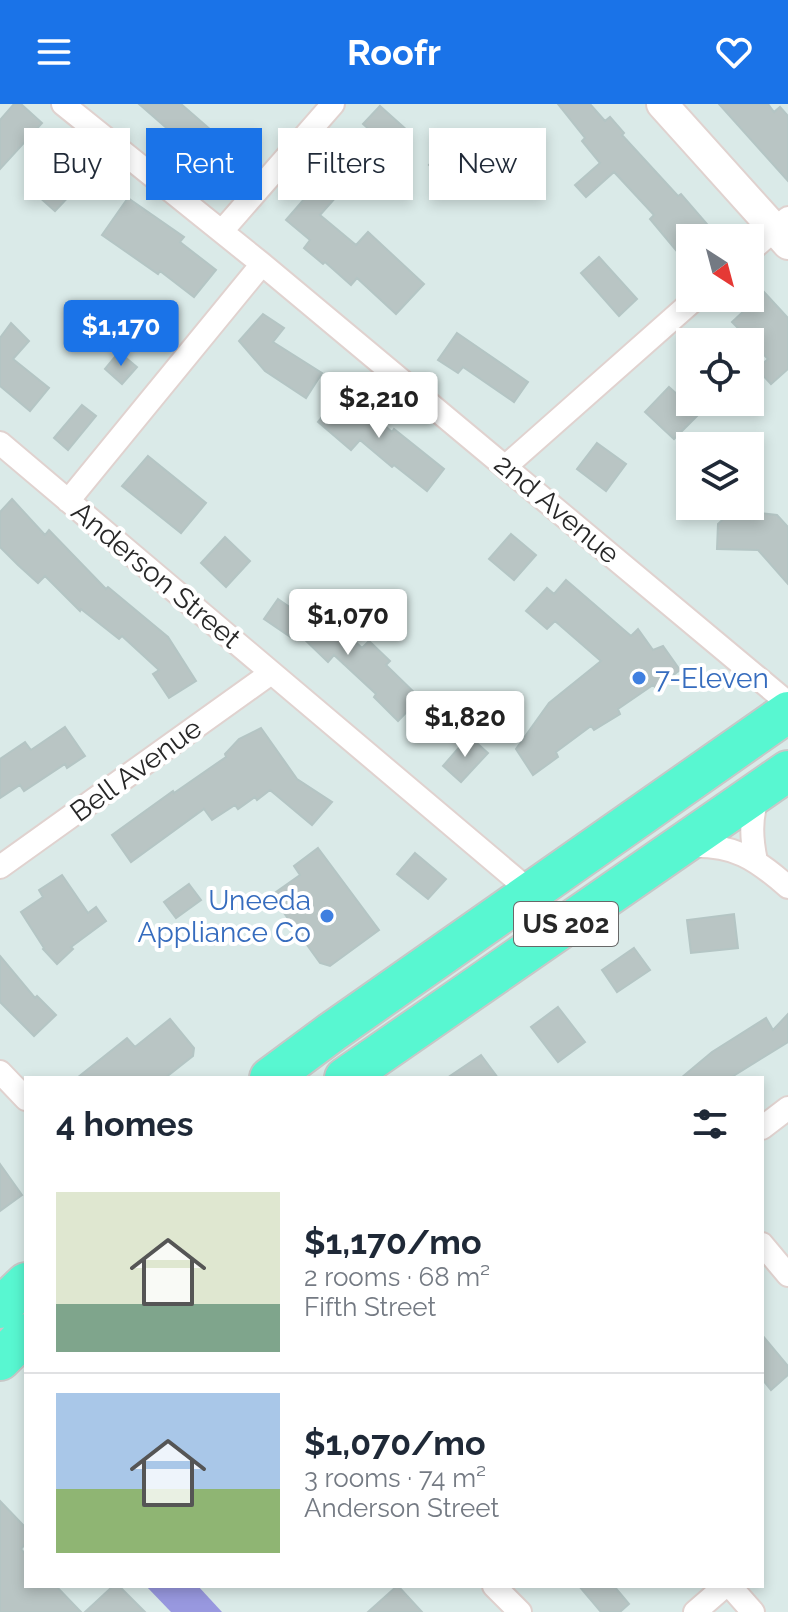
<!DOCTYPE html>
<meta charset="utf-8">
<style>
body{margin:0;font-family:Raleway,sans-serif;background:#f2f2f3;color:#1f2937;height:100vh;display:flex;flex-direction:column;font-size:30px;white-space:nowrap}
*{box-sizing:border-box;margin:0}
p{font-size:26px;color:#747a83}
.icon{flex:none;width:44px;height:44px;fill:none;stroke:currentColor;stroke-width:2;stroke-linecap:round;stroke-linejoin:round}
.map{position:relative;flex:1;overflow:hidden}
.sheet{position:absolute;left:24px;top:972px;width:740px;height:512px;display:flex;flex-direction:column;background:#fff;border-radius:0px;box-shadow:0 4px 12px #0003}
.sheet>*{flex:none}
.hud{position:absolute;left:24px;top:24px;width:740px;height:72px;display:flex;gap:16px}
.needle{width:52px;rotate:144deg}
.controls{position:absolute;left:676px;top:120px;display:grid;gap:16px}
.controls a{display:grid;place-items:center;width:88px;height:88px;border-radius:0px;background:#fff;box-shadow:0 4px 12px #0003;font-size:40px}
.price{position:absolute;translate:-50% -68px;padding:0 18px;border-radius:8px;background:#fff;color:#222;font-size:26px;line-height:52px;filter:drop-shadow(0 2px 4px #0008)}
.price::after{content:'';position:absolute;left:50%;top:48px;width:24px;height:18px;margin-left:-12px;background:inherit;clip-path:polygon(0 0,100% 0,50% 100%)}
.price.current{background:#1a73e8;color:#fff}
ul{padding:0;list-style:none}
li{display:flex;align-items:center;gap:24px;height:200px;padding:0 32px}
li+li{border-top:2px solid #e0e1e3}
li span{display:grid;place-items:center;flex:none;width:224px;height:160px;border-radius:0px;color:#555}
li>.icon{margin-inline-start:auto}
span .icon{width:96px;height:96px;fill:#fffc;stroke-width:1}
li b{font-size:34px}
h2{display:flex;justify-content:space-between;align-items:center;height:96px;padding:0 32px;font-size:34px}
.pill{padding:0 28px;border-radius:0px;background:#fff;box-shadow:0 4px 12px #0003;font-size:28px;line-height:72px}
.pill.current{background:#1a73e8;color:#fff}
header{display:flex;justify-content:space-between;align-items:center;height:104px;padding:0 32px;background:#1a73e8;color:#fff;font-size:36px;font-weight:700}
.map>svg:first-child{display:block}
</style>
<header><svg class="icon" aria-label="menu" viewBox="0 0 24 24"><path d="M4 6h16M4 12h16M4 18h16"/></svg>Roofr<svg class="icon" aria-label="heart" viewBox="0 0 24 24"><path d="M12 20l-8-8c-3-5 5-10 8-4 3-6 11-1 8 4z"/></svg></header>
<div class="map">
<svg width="788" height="1508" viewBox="0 0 788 1508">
<rect width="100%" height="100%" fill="#daeae8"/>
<path fill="#9898df" d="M146,1482H198L222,1508H171Z"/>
<path fill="#b9c5c4" stroke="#b4c5c4" stroke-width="2" d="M14,0H21L42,19L0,65V16Z
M139,0H181L250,60L232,81Z
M558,0H590L605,17L610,13L624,29L622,31L678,92L681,90L719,134H690V163L650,115L654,111L614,68L586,93L575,81L600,59L582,37L585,34Z
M719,0H768L774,8L780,3L788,12V77Z
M380,2L408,27L391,45L363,20Z
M443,45L460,60L446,76L429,61Z
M74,53L91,69L55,107L38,92Z
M319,78L336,93L320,111L356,141L368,128L424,180L396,210L357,174L351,181L325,158L323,160L304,144L310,136L286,116Z
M128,94L184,133L180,138L216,166L194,193L160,167L158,170L102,131Z
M599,153L637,195L619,212L581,169Z
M764,188L788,214V265L771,280L757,265L768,255L732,218Z
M263,210L284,224L273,238L322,269L306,294L265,267L239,237Z
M11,219L29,237L13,255L49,284L30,307L0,282V234Z
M457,229L528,278L514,298L463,263L458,269L438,256Z
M119,248L137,263L122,280L105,265Z
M669,283L699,310L674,335L645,308Z
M344,287L392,328L394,325L444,365L427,387L394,361L392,363L360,336L351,346L318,318Z
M82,301L96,312L68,346L54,334Z
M597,339L626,360L606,387L577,365Z
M148,352L206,399L181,429L122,382Z
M12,395L45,431L49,426L106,485L108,483L168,533L196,577L169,594L153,570L159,566L122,532L119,535L81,505L80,507L45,472L38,479L18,461L0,443V408Z
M733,406L777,411L788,423V480L758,446L717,445L718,420Z
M511,430L536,451L514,476L489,455Z
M225,433L250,457L226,483L201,459Z
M566,476L631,532L638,525L653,546L663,542L680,566L656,584L653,581L618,605L620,610L594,626L591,622L556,648L558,653L533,671L516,645L549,599L601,557L555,517L547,525L526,507L547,484L554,490Z
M278,495L320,524L330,514L362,544L369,537L390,557L386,561L420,594L398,617L374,593L376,590L334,551L328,558L299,530L295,536L264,515Z
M65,623L85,652L67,664L65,660L24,687L20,681L0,694V655L25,638L31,646Z
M261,624L297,675L332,698L312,721L270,686L257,696L255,693L238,705L235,701L212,716L204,705L131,758L112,731L173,687L174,689L226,653L225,650L239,635Z
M469,632L488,649L461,678L443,662Z
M318,744L379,826L330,862L320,859L276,798V788L300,771L294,762Z
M415,749L446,775L428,795L397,770Z
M62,771L88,809L96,803L106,817L71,843L73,845L57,860L43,845L44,844L21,808L43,793L39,786Z
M189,780L201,796L176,814L164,798Z
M734,810L738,844L691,849L687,816Z
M634,844L650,866L617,888L602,866Z
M0,852L35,894L37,892L56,911L34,932L0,898Z
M558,903L585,938L558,958L531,923Z
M788,910V938L730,974H681L712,948L766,914L773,926Z
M170,915L194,944L193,952L165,974H77L127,934L135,943Z
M481,951L498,974H447Z
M0,1060L22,1091L0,1107Z
M762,1231L788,1262V1271L771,1286L762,1275Z
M0,1397L26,1424V1439L21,1445L26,1451V1482H56L81,1508H0Z
M113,1482H119L145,1508H85Z
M398,1482L422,1508H368L397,1482Z
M579,1482H614L629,1500L620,1508H601Z"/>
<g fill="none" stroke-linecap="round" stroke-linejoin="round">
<g stroke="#e0d2cf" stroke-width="26">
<path id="street" d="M63,0L262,160L788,599
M222,127L333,0
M750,147L788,114
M0,339L531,788
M506,362L696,194
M68,397L262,160
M688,742C734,740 755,754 788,783
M756,757C751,734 749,709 761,688
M0,763L271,569
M0,968L26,995
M762,1024L788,1004
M762,1140L788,1171
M494,1482L520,1508
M730,1482L753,1508
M695,1508L725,1482"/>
</g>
<g stroke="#e0d2cf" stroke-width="34">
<path id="secondary" d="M662,0L788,140"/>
</g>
<g stroke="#c7c7c7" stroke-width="44">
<path id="highway" d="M270,974L332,928L788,608
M345,974L788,667
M0,1204L26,1179
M0,1256L26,1230"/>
</g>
<use href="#street" stroke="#fff" stroke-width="22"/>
<use href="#secondary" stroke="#fff" stroke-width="30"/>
<use href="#highway" stroke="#58f7d1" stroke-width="40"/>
</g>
<g fill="#3f7fe0" stroke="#fff" stroke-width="3">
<circle cx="639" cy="574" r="8"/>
<circle cx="327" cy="812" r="8"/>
</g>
<g text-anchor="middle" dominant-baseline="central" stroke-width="8" stroke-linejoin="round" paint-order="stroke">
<rect fill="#fff" stroke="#686868" stroke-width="2" x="514" y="798" width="104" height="44" rx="6"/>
<g font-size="26" font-weight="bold" fill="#282828">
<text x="566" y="820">US 202</text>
</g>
<g font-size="28" fill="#282828" stroke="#fff">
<text transform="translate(557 405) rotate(40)">2nd Avenue</text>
<text transform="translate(156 471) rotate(40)">Anderson Street</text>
<text transform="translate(136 666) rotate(-36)">Bell Avenue</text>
</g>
<g font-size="28" fill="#366cbe" stroke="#fff" text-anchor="start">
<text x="655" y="574">7-Eleven</text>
<text x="311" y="796" text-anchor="end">Uneeda<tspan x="311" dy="32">Appliance Co</tspan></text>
</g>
</g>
</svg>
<div class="controls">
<a><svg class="needle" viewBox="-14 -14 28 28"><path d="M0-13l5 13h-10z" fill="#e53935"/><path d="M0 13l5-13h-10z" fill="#747a83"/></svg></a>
<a><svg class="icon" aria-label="locate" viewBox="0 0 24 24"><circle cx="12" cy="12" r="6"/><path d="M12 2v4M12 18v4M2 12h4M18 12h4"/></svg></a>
<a><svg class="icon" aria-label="layers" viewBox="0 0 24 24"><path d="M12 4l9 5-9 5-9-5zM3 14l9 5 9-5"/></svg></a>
</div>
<b class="price current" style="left:121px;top:264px">$1,170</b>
<b class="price" style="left:379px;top:336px">$2,210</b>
<b class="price" style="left:348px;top:553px">$1,070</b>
<b class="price" style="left:465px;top:655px">$1,820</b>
<div class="hud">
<a class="pill">Buy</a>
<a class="pill current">Rent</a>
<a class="pill">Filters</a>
<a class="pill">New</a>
</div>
<section class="sheet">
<h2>4 homes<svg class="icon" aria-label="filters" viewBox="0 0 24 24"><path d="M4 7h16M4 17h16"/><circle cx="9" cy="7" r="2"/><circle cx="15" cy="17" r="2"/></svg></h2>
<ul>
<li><span style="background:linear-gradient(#dfe7d0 70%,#7fa58c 0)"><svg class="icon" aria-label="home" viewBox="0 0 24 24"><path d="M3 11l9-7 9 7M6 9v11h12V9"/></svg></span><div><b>$1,170/mo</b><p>2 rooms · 68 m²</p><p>Fifth Street</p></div></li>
<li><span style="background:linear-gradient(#a9c7e8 60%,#8fb573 0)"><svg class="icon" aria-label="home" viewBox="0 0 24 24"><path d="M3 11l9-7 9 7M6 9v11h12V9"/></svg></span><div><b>$1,070/mo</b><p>3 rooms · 74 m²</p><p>Anderson Street</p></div></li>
</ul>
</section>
</div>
